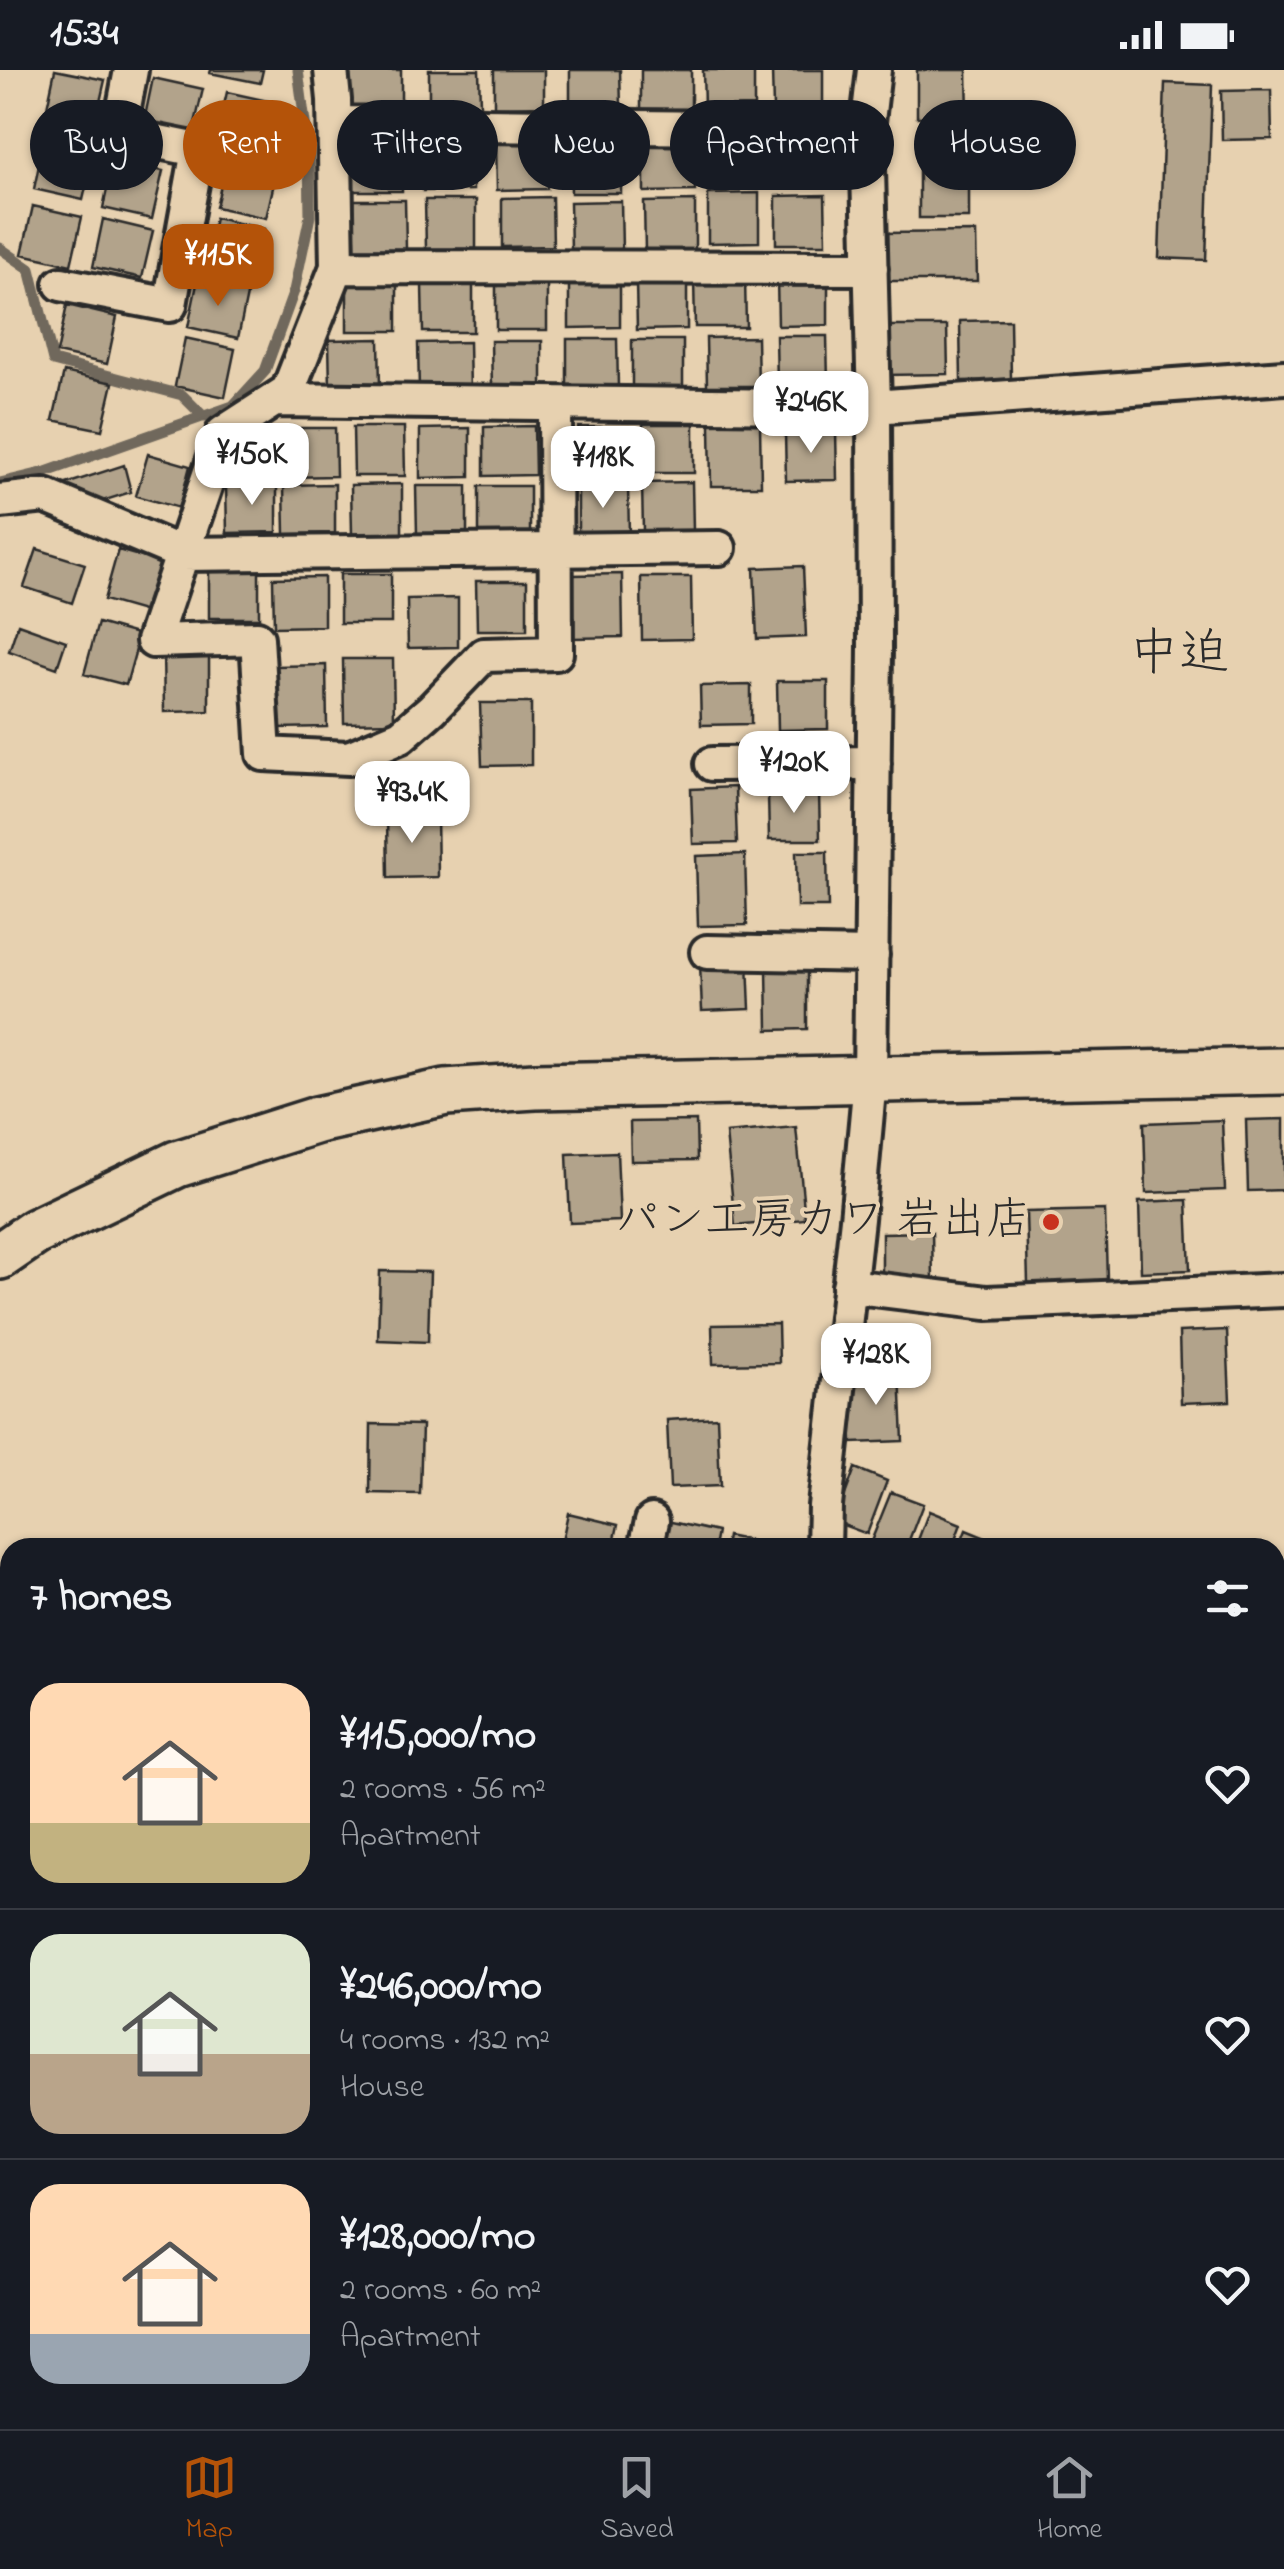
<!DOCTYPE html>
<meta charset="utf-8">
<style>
body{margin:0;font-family:"Indie Flower","Klee One",sans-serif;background:#242831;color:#f1f3f6;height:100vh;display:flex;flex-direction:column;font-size:38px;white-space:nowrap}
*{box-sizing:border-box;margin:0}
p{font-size:32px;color:#9ea1a6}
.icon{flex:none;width:55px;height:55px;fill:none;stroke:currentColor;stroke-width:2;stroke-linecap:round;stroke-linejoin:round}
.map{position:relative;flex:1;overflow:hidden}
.panel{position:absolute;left:0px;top:1468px;width:1285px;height:892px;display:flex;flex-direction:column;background:#171b24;border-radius:30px 30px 0 0;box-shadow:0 2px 8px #0004}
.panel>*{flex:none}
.top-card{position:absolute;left:30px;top:30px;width:1225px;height:90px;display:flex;gap:20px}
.price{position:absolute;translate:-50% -85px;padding:0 22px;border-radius:20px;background:#fff;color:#222;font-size:32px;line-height:65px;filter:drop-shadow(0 2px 5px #0008)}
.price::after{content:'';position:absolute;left:50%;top:60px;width:30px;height:22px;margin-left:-15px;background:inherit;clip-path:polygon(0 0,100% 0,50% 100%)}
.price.on{background:#b45309;color:#fff}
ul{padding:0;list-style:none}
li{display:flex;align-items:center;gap:30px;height:250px;padding:0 30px}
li+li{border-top:2px solid #363941}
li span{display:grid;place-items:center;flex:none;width:280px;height:200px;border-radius:30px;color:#555}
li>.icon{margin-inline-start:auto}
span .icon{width:120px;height:120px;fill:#fffc;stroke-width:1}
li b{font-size:42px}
h2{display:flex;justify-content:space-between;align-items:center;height:120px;padding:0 30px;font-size:42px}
.chip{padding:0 35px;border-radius:45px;background:#171b24;box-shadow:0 2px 8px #0004;font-size:35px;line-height:90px}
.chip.on{background:#b45309;color:#fff}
.status{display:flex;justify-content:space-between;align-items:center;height:70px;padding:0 50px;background:#171b24;direction:ltr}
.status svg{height:28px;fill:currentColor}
.menu{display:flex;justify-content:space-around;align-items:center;height:140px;border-top:2px solid #363941;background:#171b24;font-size:28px;color:#9ea1a6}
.menu a{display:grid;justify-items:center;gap:5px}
.menu .on{color:#b45309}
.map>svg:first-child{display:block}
</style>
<div class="status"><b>15:34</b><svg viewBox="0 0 49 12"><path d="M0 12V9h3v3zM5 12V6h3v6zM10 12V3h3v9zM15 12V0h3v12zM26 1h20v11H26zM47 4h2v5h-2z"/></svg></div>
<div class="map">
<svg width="1284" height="2359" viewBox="0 0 1284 2359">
<rect width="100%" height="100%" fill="#e7d1b0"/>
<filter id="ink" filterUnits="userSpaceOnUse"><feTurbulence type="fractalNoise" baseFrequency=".01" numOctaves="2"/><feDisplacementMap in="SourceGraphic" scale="20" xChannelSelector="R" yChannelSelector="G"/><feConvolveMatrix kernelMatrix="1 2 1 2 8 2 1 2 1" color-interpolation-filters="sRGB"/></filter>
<g filter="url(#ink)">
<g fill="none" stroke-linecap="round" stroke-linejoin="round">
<path stroke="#6f675b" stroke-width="11" d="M0,178L30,199L53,291L182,325L204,347
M0,413L46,402L233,336L265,301L294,221L310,146L309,83L298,0"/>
</g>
<path fill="#b2a38b" stroke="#2b2b2b" stroke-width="2.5" d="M55,0L105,10L94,58L45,47Z
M211,0H263L260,13L210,3Z
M350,0H401V35L351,36Z
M429,0H479L480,36L429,37Z
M494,0H544V36L494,37Z
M570,0H620L621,38L570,39Z
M641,0H691V39H641Z
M703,0H754V36L704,37Z
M772,0H823V38L773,39Z
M917,0H967L968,46L917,47Z
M153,8L203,19L192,66L143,56Z
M1165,13L1212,15L1206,190L1159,188Z
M1271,20L1272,69L1222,70L1221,21Z
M227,22L277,33L266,81L216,70Z
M759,69L760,118L709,119L708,70Z
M547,70V119L497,120L496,71Z
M44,71L94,82L83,130L34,119Z
M351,72H402V121H352Z
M422,72H472L473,120L423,121Z
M644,73H694L695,121L644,122Z
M621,74V123H571L570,75Z
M227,89L277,100L266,148L216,137Z
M113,91L163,101L152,149L103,138Z
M919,99H969V148H919Z
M759,123V172L708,173V124Z
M825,125L826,174H776V126Z
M552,127L553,176L502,177V128Z
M354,130H405L406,179H355Z
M425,130H476V179H426Z
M621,131L622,180L571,181L570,132Z
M695,131V180L645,181L644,132Z
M33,136L82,147L71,195L22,184Z
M215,148L264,159L253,207L204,196Z
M103,149L153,161L142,208L93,197Z
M976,162L977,211H881V163Z
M828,206V255L778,256L777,207Z
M620,208V257L569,258V209Z
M694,208H745L746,257H695Z
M198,209L248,220L238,268L188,257Z
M496,211H547V260H496Z
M636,211H687V259L637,260Z
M347,212H397V261H347Z
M473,213V262H423L422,214Z
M67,235L117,247L107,294L57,283Z
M1010,250L1011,310L961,311L960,251Z
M884,256H947L948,304L885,305Z
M776,266H827L828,315H777Z
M757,267L758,316H707L706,268Z
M185,268L235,279L225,327L175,316Z
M379,269L380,318L330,319L329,270Z
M567,269H617L618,318H567Z
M632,270H683V318L632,319Z
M491,271H542V320H492Z
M469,272L470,321H419L418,273Z
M64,302L113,313L102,360L53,350Z
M760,353L761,416H711L710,354Z
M643,354H694V403H644Z
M534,356L535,405L484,406V357Z
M353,357H404L405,406H354Z
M578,357H629L630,405L579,406Z
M285,358H335L336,406L286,407Z
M470,358V407L420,408V359Z
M836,361L837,410L786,411L785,362Z
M148,384L190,396L179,438L136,426Z
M124,395L131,422L90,435L69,429L63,415Z
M692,412L693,461H643L642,413Z
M277,413V462L227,463L226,414Z
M335,414V463L285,464L284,415Z
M402,414V463L352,464L351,415Z
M416,416H467V465H417Z
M479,416H530V464L479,465Z
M628,416L629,465L578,466V417Z
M37,479L85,494L72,533L24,517Z
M118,480L160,492L146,542L104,530Z
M803,496L806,567L757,569L754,498Z
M209,499H259V548H209Z
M340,504H391V553H340Z
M622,504L623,567L573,568L572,505Z
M324,507V556L274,557L273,508Z
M641,507H691L692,569L642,570Z
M476,511H527V560H477Z
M458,528V577L408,578L407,529Z
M98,553L140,565L126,615L84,604Z
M18,554L66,571L57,598L9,581Z
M163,579H209V641L164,642Z
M343,589H393L394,652L344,653Z
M326,595L327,657L277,658L275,596Z
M777,611H828V659L778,660Z
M751,615V654L701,655L700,616Z
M480,633H531V695L482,696Z
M735,717L737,773L693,774L691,719Z
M819,721L820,770H769L768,722Z
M437,745L438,807L388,808L387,746Z
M796,782H827L828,837H797Z
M745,784L747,855L698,856L696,786Z
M748,892L750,939L702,941L700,894Z
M807,896V959L768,960L767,897Z
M1284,1049V1120L1248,1121L1246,1050Z
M1222,1050L1225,1120L1146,1123L1144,1053Z
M696,1051L697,1090L631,1091L630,1052Z
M796,1057L805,1149L735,1156L726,1063Z
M617,1082L620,1151L570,1153L567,1084Z
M1187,1130L1190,1200L1141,1202L1139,1132Z
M1105,1140L1107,1210L1028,1213L1026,1142Z
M932,1162L933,1211L882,1212V1163Z
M380,1201L430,1202L428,1272L378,1270Z
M778,1254L779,1293L713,1294L712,1255Z
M1227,1260L1230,1331L1181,1333L1179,1262Z
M900,1302L903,1371L852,1373L850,1305Z
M717,1347L720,1416L670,1418L667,1350Z
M371,1354L422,1355L420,1424L370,1423Z
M855,1398L887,1411L867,1464L835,1452Z
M891,1422L923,1434L906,1478H878L870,1474Z
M929,1441L961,1454L952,1478H915Z
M568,1443L618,1455L613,1478L561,1476Z
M667,1451L717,1462L714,1478H661Z
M966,1460L998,1473L996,1478H959Z
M727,1466L761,1473L760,1478H725Z
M1275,1577H1284V1619H1275Z
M1275,1639H1284V1681H1275Z
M0,1831H10V1892L0,1893Z
M0,1910H10V1944H0Z
M0,1966H10V2107H0Z
M1275,1998L1284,2001V2041L1275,2038Z
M1275,2260L1284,2264V2304L1275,2300Z
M576,2350H623L624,2359H541V2355Z
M820,2350H864L878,2359H815Z
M975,2350H1037L1033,2359H983L973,2354Z
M1202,2350H1236L1232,2359H1222Z"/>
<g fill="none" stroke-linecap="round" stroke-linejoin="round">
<g stroke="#2b2b2b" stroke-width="40">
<path id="street" d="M331,0L334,30L337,197L288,321L223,363L153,571L257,568L264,684L349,688L401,666L432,639L484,585L556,583L555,334
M335,53L867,60
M337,197L871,198
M61,214L170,235L198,80L119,64L131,0
M274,330L874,337L1284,307
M0,431L45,426L183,484L719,478
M712,694L874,693
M707,882L872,885
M849,1216L987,1233L1284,1220
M646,1478L652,1451
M824,1478L825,1436L857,1149L870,1010L875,578L874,337L867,60L874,0
M1275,1792L1284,1793
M0,1801L10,1799
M1275,2129L1284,2113
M0,2140L10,2139
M1160,2350L1179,2359
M769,2359L775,2350"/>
</g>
<g stroke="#2b2b2b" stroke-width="52">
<path id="secondary" d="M0,1186L35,1162L177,1094L317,1050L446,1022L535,1016L1284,1001"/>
</g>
<path stroke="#2b2b2b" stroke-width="6" stroke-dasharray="8 8" stroke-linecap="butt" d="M524,2350L526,2359"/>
<use href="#street" stroke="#e7d1b0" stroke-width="32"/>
<use href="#secondary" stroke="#e7d1b0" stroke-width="45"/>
</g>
</g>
<circle fill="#c8321e" stroke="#e7d1b0" stroke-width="4" cx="1051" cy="1152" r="10"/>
<g text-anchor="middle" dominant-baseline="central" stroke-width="8" stroke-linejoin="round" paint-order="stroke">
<g font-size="45" fill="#2b2b2b" stroke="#e7d1b0" text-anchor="end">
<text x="1031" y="1152">パン工房カワ 岩出店</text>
</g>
<g font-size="50" fill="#2b2b2b" stroke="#e7d1b0">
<text x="1179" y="585">中迫</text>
</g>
</g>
</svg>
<b class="price on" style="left:218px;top:239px">¥115K</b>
<b class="price" style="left:811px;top:386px">¥246K</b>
<b class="price" style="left:252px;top:438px">¥150K</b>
<b class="price" style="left:603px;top:441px">¥118K</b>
<b class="price" style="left:794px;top:746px">¥120K</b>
<b class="price" style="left:412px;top:776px">¥93.4K</b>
<b class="price" style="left:876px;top:1338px">¥128K</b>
<div class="top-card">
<a class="chip">Buy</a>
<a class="chip on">Rent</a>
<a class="chip">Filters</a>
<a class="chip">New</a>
<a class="chip">Apartment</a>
<a class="chip">House</a>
</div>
<section class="panel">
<h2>7 homes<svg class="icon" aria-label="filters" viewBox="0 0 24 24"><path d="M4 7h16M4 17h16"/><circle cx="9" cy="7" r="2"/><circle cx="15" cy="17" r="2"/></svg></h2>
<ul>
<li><span style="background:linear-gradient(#ffd9b3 70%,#c2b280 0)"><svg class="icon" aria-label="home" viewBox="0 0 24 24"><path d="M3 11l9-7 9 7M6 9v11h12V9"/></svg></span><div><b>¥115,000/mo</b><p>2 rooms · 56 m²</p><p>Apartment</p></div><svg class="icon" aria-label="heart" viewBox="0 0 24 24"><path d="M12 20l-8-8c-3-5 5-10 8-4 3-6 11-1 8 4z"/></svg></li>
<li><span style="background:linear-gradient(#dfe7d0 60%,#b9a48a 0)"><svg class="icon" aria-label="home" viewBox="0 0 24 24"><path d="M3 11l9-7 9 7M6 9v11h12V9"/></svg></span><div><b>¥246,000/mo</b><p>4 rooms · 132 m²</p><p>House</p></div><svg class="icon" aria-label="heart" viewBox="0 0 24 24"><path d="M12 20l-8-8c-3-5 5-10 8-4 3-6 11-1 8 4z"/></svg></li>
<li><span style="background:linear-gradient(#ffd9b3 75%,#9aa5b1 0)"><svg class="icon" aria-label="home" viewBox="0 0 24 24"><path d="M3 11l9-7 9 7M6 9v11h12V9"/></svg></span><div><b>¥128,000/mo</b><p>2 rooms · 60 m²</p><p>Apartment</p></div><svg class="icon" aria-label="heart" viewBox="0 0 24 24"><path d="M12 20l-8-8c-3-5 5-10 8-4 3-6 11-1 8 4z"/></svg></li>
</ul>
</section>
</div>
<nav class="menu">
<a class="on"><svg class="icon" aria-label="map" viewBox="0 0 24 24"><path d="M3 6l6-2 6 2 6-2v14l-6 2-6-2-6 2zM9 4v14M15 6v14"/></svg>Map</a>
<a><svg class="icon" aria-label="saved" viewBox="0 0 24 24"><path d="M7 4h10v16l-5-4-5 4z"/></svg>Saved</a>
<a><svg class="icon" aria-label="home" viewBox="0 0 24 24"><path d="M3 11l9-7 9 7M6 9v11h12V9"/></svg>Home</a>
</nav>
